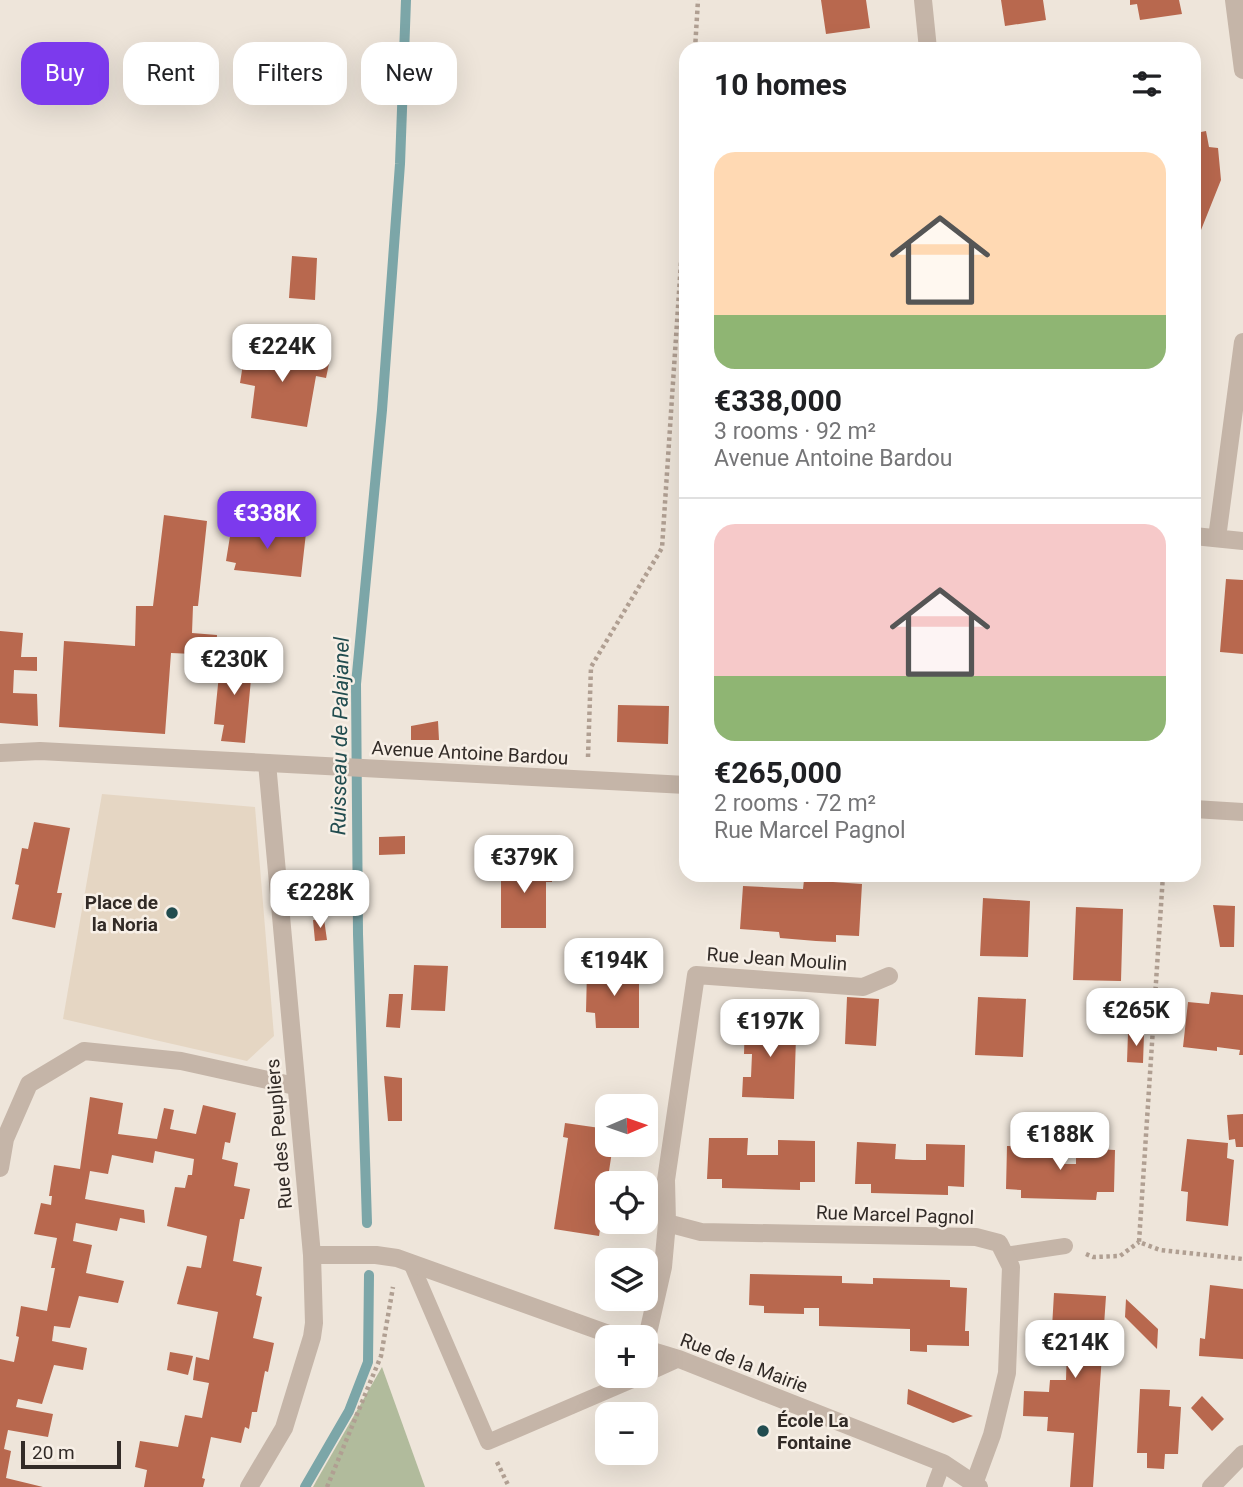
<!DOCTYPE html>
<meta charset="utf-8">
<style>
body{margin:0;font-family:Roboto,sans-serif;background:#f6f6f6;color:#202124;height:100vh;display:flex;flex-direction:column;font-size:26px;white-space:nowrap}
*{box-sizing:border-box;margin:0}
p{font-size:23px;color:#757577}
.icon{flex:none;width:38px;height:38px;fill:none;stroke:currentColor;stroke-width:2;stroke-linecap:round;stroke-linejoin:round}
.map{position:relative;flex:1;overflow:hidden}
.details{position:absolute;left:679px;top:42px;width:522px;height:840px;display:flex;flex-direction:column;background:#fff;border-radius:21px;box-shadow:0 7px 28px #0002}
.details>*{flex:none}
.hud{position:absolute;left:21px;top:42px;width:553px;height:63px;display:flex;gap:14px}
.needle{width:46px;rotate:88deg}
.fabs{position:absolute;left:595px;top:1094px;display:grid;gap:14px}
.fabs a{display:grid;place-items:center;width:63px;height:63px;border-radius:14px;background:#fff;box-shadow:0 7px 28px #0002;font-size:35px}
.scale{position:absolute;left:21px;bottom:18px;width:100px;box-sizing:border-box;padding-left:7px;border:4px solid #322b27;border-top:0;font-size:19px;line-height:24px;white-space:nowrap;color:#322b27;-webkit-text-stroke:5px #f7efe6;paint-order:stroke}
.price{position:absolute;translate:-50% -60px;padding:0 16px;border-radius:14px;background:#fff;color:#222;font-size:23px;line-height:46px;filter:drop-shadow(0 2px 4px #0008)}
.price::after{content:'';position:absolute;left:50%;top:42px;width:21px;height:16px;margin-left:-10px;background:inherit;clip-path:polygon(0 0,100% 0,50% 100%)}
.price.active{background:#7c3aed;color:#fff}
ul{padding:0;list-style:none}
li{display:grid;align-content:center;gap:14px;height:371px;padding:0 35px}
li+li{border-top:2px solid #e0e0e0}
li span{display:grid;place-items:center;height:217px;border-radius:21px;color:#555}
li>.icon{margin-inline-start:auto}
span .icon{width:126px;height:126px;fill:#fffc;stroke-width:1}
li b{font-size:30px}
h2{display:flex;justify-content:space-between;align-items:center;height:84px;padding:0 35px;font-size:30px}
.tag{padding:0 24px;border-radius:21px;background:#fff;box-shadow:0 7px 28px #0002;font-size:24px;line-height:63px}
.tag.active{background:#7c3aed;color:#fff}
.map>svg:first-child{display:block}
</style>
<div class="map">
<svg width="1243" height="1487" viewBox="0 0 1243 1487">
<rect width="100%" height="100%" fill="#eee5da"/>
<path fill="#b1bb9c" d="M382,1367L425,1487H313L318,1478Z"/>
<path fill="#e5d6c3" d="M102,794L255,807L274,1036L247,1061L63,1019Z"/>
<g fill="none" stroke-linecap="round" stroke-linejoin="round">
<path stroke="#7ca6a8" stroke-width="10" d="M367,1223L358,934L356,684L382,410L400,164L406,0
M305,1487L349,1411L368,1362L369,1275"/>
</g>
<path fill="#b8684e" d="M821,0H866L870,28L826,34Z
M1001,0H1043L1046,20L1005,26Z
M1130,0H1179L1182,14L1140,20L1137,4L1130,5Z
M1194,125L1196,133L1206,131L1209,147L1218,148L1221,180L1197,240L1194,239Z
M292,256L317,258L315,300L289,298Z
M246,345L330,359L326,378L316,376L307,427L251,418L255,386L240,383Z
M164,515L207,521L198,606H193L192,633L217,635L216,655L171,653L165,734L59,727L64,641L135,646L136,606H153Z
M232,524L306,533L301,577L234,570L236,563L226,561Z
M1226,579L1243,580V654L1220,652Z
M0,631L23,633L21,657H37V671L14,670L13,693L37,694L38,726L0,723Z
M221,655L253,658L245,743L221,741L224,725L214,724Z
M618,705L669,706L668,744L617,742Z
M438,721L439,740H411V726Z
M34,822L70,828L57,893H62L55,928L12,919L19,885L15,884L22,848L28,849Z
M405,836V854L379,855V837Z
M552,864V882H546V928H501V865Z
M804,880L862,884L859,936L836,935V942L816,941L780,938L779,932L740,929L743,886L803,889Z
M983,898L1030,901L1028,957L980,956Z
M1213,905L1235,906L1234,947H1220Z
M1076,907L1123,909L1121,981L1073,980Z
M324,919L327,940L315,941L313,920Z
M414,965L448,966L445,1011L411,1010Z
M639,969V1028H596L595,1013L586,1012L587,970Z
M1211,992L1243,995V1055H1239L1240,1050L1217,1047V1051L1183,1047L1188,1002L1209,1004Z
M389,994H403L400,1028L386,1027Z
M847,997L879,999L876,1046L845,1044Z
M978,997L1026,999L1023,1057L975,1055Z
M745,1018L786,1020L796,1037L794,1099L742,1097L743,1077H751L752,1054H744Z
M1128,1033L1144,1034L1143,1063L1127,1062Z
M384,1076L402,1078V1121H388Z
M90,1097L123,1103L118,1134L157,1139L164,1108L174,1110L170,1129L196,1134L203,1105L236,1113L230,1143L225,1142L222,1159L238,1163L234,1186L250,1189L244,1219H240L233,1261L262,1267L256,1295L262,1297L253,1338L274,1343L268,1372L265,1371L257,1412H252L249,1429L245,1427L241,1443L211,1437L202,1478L205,1479L203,1487H144L147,1470L135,1467L140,1441L178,1447L185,1415L202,1418L209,1383L193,1380L196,1357L209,1360L218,1312L177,1304L187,1266L201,1268L207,1236L167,1226L175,1187L185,1188L188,1175H192L194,1159L155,1151L153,1163L112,1155L108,1174L90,1171L85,1199L144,1210L145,1223L120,1218L117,1231L76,1223L73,1241L92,1245L86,1273L124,1281L118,1303L79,1296L70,1328L54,1326L52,1341L87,1348L83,1370L54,1365L42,1404L18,1399L16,1407L53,1414L48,1437L8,1430L4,1449L11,1451L6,1478L43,1487H0V1359L14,1362L19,1337L16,1336L21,1306L47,1311L55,1268H51L57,1238L34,1234L41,1203L51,1205L52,1196H49L54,1165L80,1169Z
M1243,1114V1147H1236L1235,1139L1229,1140L1227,1115Z
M565,1123L607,1129V1144L613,1145L599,1236L554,1229L568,1138L563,1137Z
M709,1138H748L747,1155H778V1140L815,1141V1182H800V1190L722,1188V1179H707Z
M1187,1139L1228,1143L1227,1158L1234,1160L1228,1226L1186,1221L1188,1192L1181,1191Z
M1045,1141H1062V1164H1076V1148L1115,1150L1114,1192H1097L1096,1200L1021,1198V1190L1006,1189L1007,1146L1044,1147Z
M857,1142L896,1144L895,1159L913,1160H926V1144L965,1145L964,1187L948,1186V1195L871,1193V1184H855Z
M750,1274L842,1276V1283L873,1284V1278L950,1280V1287L967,1288L965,1331H969V1346L927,1345V1352L910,1351V1329L819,1326V1308H804V1314L764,1313V1306L749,1305Z
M1210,1285L1243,1289V1359L1199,1356L1200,1338L1205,1339Z
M1054,1293L1106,1296L1093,1487H1070L1074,1433L1047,1431L1048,1417L1023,1416L1024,1391L1049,1392L1050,1380H1066L1067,1346L1051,1345Z
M1126,1299L1158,1329L1157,1349L1125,1317Z
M170,1352L193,1356L188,1375L167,1370Z
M908,1389L973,1416L953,1423L907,1404Z
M1140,1389L1170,1390L1169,1406L1181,1407L1178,1454H1165L1164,1469L1147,1468V1453H1137Z
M1202,1396L1224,1419L1212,1431L1191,1408Z"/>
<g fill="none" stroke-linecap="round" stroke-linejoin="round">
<path stroke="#b09f92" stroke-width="4.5" stroke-dasharray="3.5 3.5" stroke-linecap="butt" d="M695,49L698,0
M588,757L591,667L662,548L686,187
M1163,875L1139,1242L1160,1250L1243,1259
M1086,1254L1093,1257L1120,1256L1139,1242
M497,1462L509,1487
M327,1487L381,1356L393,1287"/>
<path stroke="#c5b5a8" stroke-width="16" d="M1005,1255L1065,1246
M411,1263L488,1442L642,1376
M646,1374L679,1359
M934,1487L943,1463"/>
<path stroke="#c5b5a8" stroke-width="18" d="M923,0L928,49
M1234,0L1243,70
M1194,536L1243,541
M1217,538L1243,342
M0,1168L5,1139L29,1084L84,1051L181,1061L295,1086
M667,1223L701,1232L976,1237L999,1243L1011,1267L1007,1373L992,1435L974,1484
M312,1255H376L397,1258L617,1337
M646,1342L663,1267L667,1223L666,1180L696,975L863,987L889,976
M646,1349L679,1359L943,1463L979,1487
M249,1487L284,1428L312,1337L314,1323L312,1255L267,763
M1211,1487L1243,1454"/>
<path stroke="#c5b5a8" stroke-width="18" d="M0,753L40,751L686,785
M1194,809L1243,812"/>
</g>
<g fill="#214c4f" stroke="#f7efe6" stroke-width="2.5">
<circle cx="172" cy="913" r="7"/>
<circle cx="763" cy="1431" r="7"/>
</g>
<g text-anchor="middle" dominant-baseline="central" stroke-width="5" stroke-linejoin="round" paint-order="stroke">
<g font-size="19" fill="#322b27" stroke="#f7efe6">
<text transform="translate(470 753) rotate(3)">Avenue Antoine Bardou</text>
<text transform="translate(777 959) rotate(4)">Rue Jean Moulin</text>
<text transform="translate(279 1134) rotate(-95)">Rue des Peupliers</text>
<text transform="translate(895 1215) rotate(2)">Rue Marcel Pagnol</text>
<text transform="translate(744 1363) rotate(21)">Rue de la Mairie</text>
</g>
<g font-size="19" font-weight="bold" fill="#322b27" stroke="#f7efe6" text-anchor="end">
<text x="158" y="902">Place de<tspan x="158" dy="22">la Noria</tspan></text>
<text x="777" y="1420" text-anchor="start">École La<tspan x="777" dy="22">Fontaine</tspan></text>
</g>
<g font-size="21" font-style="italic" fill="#214c4f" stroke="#f7efe6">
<text transform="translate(340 736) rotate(-89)">Ruisseau de Palajanel</text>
</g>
</g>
</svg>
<div class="fabs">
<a><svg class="needle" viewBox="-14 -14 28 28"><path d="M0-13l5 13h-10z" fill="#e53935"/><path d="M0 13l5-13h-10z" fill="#757577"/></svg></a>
<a><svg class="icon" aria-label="locate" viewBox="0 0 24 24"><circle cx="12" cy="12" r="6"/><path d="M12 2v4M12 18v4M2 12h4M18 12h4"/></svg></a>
<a><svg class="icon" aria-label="layers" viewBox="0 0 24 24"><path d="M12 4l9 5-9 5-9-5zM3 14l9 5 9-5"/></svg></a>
<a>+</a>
<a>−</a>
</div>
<div class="scale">20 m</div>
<b class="price" style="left:282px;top:384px">€224K</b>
<b class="price active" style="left:267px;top:551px">€338K</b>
<b class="price" style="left:234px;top:697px">€230K</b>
<b class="price" style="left:524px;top:895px">€379K</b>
<b class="price" style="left:320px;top:930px">€228K</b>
<b class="price" style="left:614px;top:998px">€194K</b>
<b class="price" style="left:1136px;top:1048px">€265K</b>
<b class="price" style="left:770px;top:1059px">€197K</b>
<b class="price" style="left:1060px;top:1172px">€188K</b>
<b class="price" style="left:1075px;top:1380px">€214K</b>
<div class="hud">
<a class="tag active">Buy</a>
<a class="tag">Rent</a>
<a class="tag">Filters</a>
<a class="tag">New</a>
</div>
<section class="details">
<h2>10 homes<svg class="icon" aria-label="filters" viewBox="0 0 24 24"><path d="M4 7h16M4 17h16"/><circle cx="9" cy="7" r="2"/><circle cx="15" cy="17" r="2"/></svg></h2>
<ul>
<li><span style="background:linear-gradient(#ffd9b3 75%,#8fb573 0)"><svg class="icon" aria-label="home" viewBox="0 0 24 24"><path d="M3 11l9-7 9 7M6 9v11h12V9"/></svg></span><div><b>€338,000</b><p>3 rooms · 92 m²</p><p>Avenue Antoine Bardou</p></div></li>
<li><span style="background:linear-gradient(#f6c9c9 70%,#8fb573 0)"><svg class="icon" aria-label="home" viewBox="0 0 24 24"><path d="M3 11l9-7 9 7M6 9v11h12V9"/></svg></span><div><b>€265,000</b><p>2 rooms · 72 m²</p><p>Rue Marcel Pagnol</p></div></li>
</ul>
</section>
</div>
